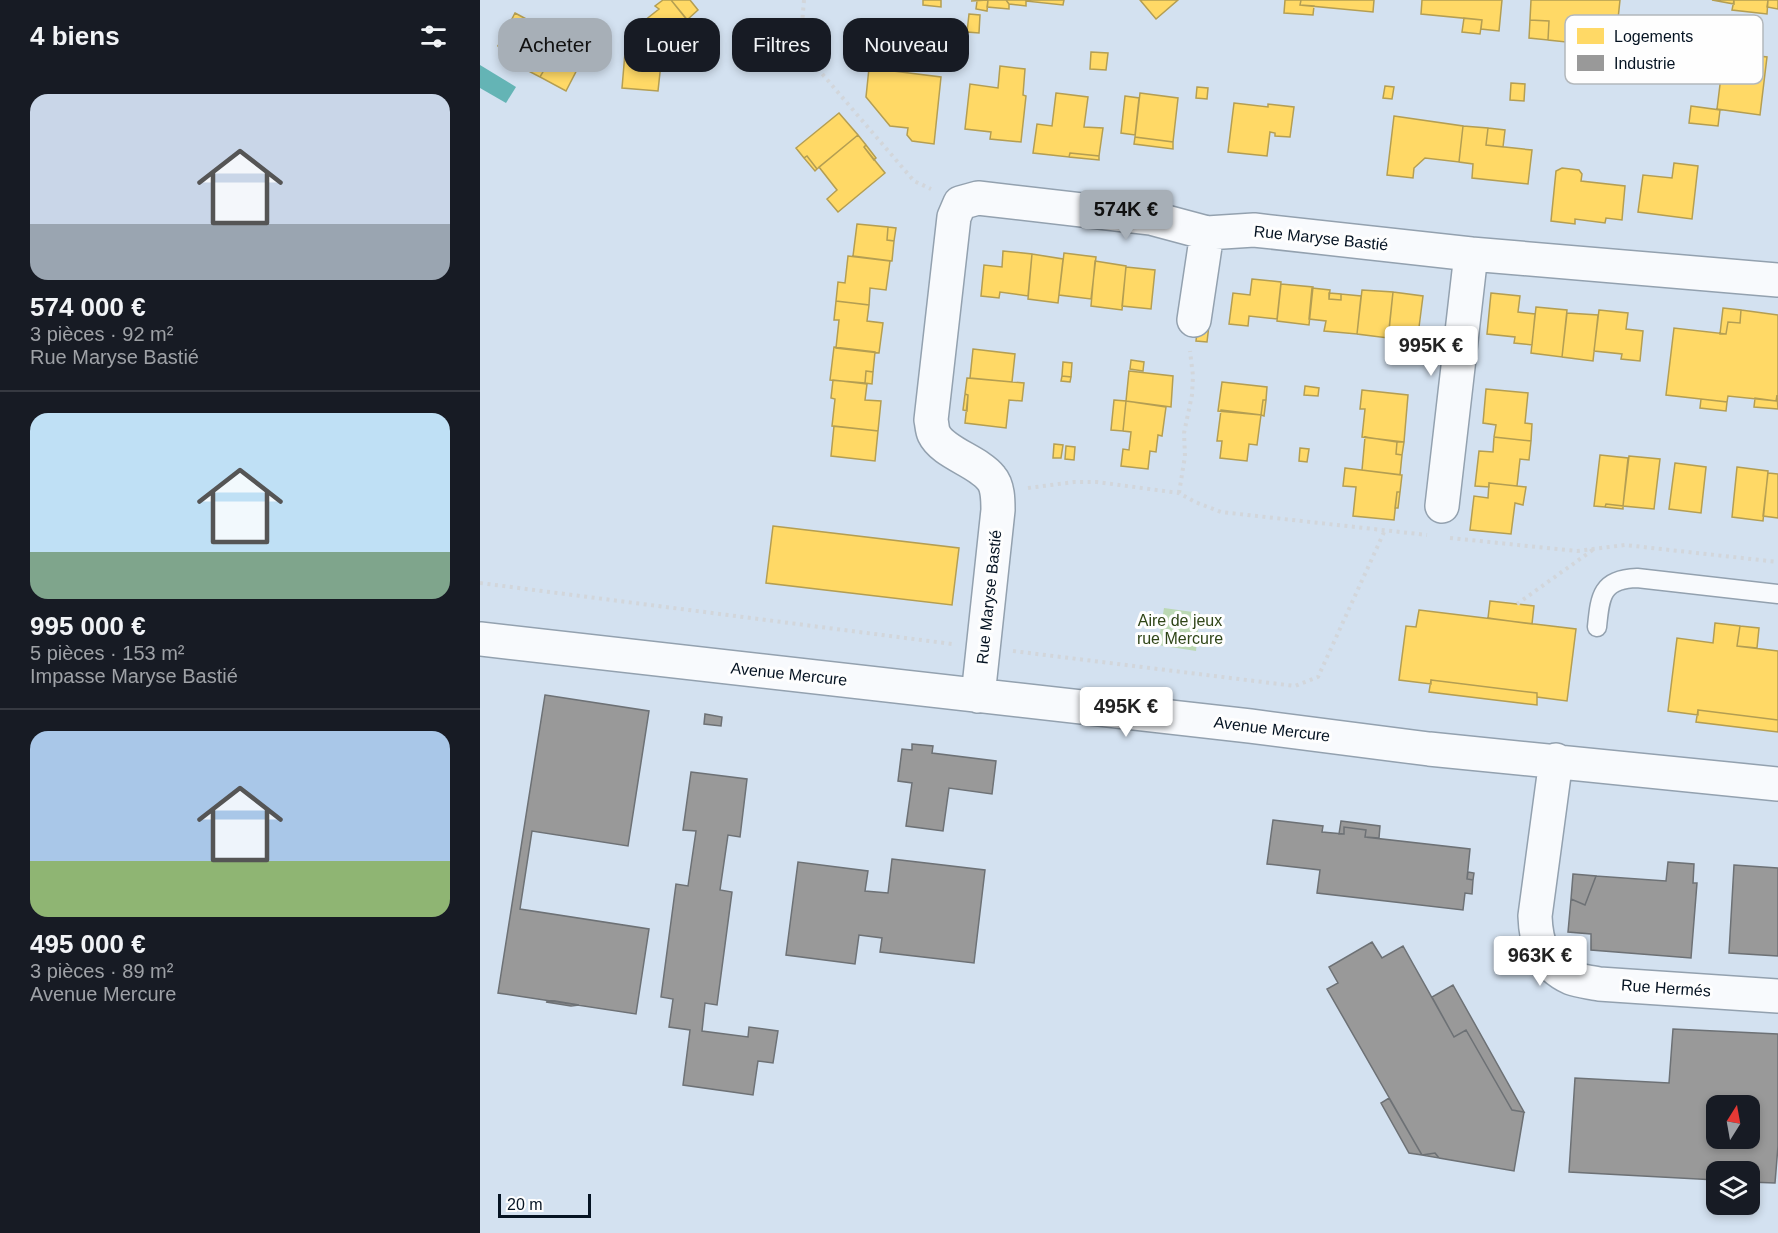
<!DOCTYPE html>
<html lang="fr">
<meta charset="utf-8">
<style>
body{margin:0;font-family:Helvetica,sans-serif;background:#242831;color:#f1f3f6;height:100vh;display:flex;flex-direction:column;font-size:22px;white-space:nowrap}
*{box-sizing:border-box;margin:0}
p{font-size:20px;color:#9ea1a6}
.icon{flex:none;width:33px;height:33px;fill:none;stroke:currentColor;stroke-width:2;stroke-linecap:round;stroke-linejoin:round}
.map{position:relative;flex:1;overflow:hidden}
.drawer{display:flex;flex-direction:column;background:#171b24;width:480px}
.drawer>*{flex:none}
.guide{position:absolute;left:18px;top:18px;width:570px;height:54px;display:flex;gap:12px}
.needle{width:39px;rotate:11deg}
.fabs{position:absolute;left:1226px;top:1095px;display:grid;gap:12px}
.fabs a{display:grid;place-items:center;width:54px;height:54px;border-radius:12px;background:#171b24;box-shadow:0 3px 9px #0003;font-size:30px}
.scale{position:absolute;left:18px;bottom:15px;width:93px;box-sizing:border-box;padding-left:6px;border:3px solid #051322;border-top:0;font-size:16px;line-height:21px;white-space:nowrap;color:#051322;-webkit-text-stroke:4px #fefefe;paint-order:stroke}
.price{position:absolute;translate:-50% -51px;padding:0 14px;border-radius:6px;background:#fff;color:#222;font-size:20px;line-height:39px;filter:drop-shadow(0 2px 3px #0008)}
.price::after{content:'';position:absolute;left:50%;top:36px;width:18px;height:14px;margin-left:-9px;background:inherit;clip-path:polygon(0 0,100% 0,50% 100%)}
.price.selected{background:#a7afb7;color:#111}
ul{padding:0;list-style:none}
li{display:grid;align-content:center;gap:12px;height:318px;padding:0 30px}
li+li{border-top:2px solid #363941}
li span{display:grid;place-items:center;height:186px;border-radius:18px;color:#555}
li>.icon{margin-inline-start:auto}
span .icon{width:108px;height:108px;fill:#fffc;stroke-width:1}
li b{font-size:26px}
h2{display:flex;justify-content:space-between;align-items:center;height:72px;padding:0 30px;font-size:26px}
.pill{padding:0 21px;border-radius:18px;background:#171b24;box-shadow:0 3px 9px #0003;font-size:21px;line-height:54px}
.pill.selected{background:#a7afb7;color:#111}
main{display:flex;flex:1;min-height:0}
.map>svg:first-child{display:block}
</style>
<main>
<section class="drawer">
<h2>4 biens<svg class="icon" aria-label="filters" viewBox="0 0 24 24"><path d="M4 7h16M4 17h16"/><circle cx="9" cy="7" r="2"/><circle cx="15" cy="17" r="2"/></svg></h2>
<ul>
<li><span style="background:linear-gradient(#c9d6e8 70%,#9aa5b1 0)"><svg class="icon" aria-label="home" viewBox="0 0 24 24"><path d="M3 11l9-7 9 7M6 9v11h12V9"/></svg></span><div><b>574 000 €</b><p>3 pièces · 92 m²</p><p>Rue Maryse Bastié</p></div></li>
<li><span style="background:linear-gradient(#bfe0f5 75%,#7fa58c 0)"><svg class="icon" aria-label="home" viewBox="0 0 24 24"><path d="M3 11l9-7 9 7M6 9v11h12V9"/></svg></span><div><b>995 000 €</b><p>5 pièces · 153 m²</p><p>Impasse Maryse Bastié</p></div></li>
<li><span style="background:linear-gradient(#a9c7e8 70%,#8fb573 0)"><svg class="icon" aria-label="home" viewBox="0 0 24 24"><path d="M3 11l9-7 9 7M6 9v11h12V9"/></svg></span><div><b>495 000 €</b><p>3 pièces · 89 m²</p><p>Avenue Mercure</p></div></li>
</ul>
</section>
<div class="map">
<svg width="1298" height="1233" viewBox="0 0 1298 1233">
<rect width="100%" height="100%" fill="#d3e1f0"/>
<path fill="#bbd8b3" d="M684,608L720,613L716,651L678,645Z"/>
<path fill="#64b4b5" d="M0,65L36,87L26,103L0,88Z"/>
<path fill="#ffd966" stroke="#b49e52" stroke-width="1.5" d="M183,0H191L214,28L182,54L178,91L142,88L146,41H152L160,34L155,28L179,9L175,6Z
M191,0H210L218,10L207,20Z
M443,0H461V7L443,5Z
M508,0L507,11L496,9L497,1H491Z
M508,0H526L529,4V9L507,7Z
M526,0H584L583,5L546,1V6L529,4Z
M660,0H698L676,19Z
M805,0H821L820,5L834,6L833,15L804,13Z
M821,0H894L893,12L820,5Z
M942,0H1022L1019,31L1001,29L1002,20L941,14Z
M1051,0H1140L1136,38L1087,33L1086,42L1068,40L1069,21L1050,20Z
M1232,0H1254V4Z
M1254,0H1288L1287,14L1252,10Z
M1288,0H1298V9L1287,7Z
M35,13L82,38L77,47L102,60L86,91L60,77L64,70L18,46Z
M489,14L500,15L499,33L487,32Z
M984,18L1002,20L1000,34L982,32Z
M1050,20L1069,21L1068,40L1049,38Z
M155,28L160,34L152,41H146L147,35Z
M207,33L216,44L190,64L182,54Z
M611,52L628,53L626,70L610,69Z
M1244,52L1287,57L1280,115L1237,109Z
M34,54L64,70L60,77L31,62Z
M520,66L545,69L543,95L546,96L541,142L510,139L511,132L485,129L490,84L518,88Z
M389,68L461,77L454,144L432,141L427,135L428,128L410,126L386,97Z
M1031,83L1045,84L1044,101L1030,100Z
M905,86L914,87L912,99L903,98Z
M717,87L728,88L727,99L716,98Z
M576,93L608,97L604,127L623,128L619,156L590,153L589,157L553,153L557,124L572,126Z
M660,93L698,98L693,142L655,137Z
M645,96L659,98L655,135L641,133Z
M754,103L788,107V104L814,107L810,137L795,136V133L790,132L787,156L748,152Z
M1211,106L1240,110L1238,126L1209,123Z
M359,113L378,135L337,169L327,156L324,158L316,148Z
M914,116L983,126L979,162L945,158L934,168L933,178L907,175Z
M983,126L1008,128L1006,145L1052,150L1048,184L992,178L993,164L979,162Z
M1008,128L1025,130L1023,147L1006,145Z
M378,135L386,145L384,147L405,173L358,212L347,199L357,190L339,167Z
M655,137L693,142V149L654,144Z
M386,145L396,158L394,160L384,147Z
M590,153L619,156V160L589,157Z
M327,156L337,169L335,171L324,158Z
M1194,163L1218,166L1212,219L1158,212L1163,175L1192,178Z
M1082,168L1099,170L1102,174L1101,181L1145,186L1142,220L1126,218L1125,223L1095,219V224L1071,221L1076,171Z
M377,224L408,227L407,240L414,241L412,261L373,256Z
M408,227L416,228L414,241L407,240Z
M523,251L552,254L548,296L520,292L519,298L501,296L504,265L522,267Z
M584,253L616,257L611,299L579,295Z
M552,254L583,259L578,303L548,299Z
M368,256L410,261L406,290L390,288L389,305L356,301L358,282L365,283Z
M615,261L646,266L642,310L611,306Z
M646,267L675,270L671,309L642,306Z
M772,279L801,282L797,319L769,316L768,326L749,324L753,293L770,295Z
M801,284L833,287L829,325L797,321Z
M832,288L850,290L849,299L861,300V294L881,296L877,334L844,331L846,321L829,319Z
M882,290L913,292L908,338L877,334Z
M913,292L943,296L938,335L909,331Z
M849,293L861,294V300L849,299Z
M1011,293L1040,296L1038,312L1055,314L1052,345L1034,343L1035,337L1007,334Z
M356,301L389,305L387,321L403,323L399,353L356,348L359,320H354Z
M1056,307L1087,310L1082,357L1051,353Z
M1243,308L1261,310L1260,323L1248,322L1246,334H1240Z
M1119,310L1148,313L1146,329L1163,331L1160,361L1141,359L1142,354L1114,351Z
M1261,310L1298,315V395L1296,401L1248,396L1247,402L1186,395L1194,328L1246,334L1248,322L1260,323Z
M1087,313L1118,315L1113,361L1082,357Z
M718,324L729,325L727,342L716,341Z
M354,347L395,352L393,372L386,371L385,383L350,380Z
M493,349L535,354L532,382L490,378Z
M651,360L664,362L663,371L650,369Z
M583,362L592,363L591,377L582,376Z
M386,371L393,372L392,384L385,383Z
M649,371L693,376L691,407L646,401Z
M582,376L591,377L590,382L581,381Z
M487,378L544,383L542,401L529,400L526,428L485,423L488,395L485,394Z
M353,380L387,384L385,400L401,401L398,431L352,426L355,399L351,398Z
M742,382L787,387L786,400H783L781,415L738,411Z
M825,386L839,388L838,396L824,395Z
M1006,389L1048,393L1045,423L1052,424L1051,441L1014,437L1016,425L1003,423Z
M882,390L928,395L924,442L882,437L885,409H880Z
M485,394L488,395L487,411L483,410Z
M1297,395L1298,409L1274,407L1275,398L1296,401Z
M1221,399L1247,402L1246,411L1220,408Z
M634,400L646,401L643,431L631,430Z
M783,400H786L784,416L781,415Z
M646,401L686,407L682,436L678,435L676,452L670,451L668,469L641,466L643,449L649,450L651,432L643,431Z
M741,410L781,415L777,445L769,444L767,461L740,458L742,441H737Z
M354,426L398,431L395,461L351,456Z
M885,437L917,442L916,454L922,455L920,475L882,470Z
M1014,437L1051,441L1049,460L1040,459L1037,486L1009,483V487L995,486L999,451L1013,452Z
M917,442H924L922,455L916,454Z
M574,444L583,445L581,458H573Z
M586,446L595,447L594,460L585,459Z
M820,448L829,449L827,462L819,461Z
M1120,455L1148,458L1143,506L1126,504L1125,507L1114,506Z
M1149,456L1180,459L1174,509L1143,506Z
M1195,463L1226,467L1221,513L1189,509Z
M1257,467L1288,471L1283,521L1252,517Z
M865,468L922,475L920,492H917L914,520L873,516L876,487L863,486Z
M1288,473L1298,474V518L1283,516Z
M1009,483L1046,487L1043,505L1035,503L1031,534L990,530L994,496L1008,498Z
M917,492H920L918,508H915Z
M1126,504L1143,506V509L1125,507Z
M293,526L479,548L472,605L286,583Z
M1010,601L1054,606L1052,624L1008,618Z
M939,610L1096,629L1087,701L1057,697V693L951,680V684L919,680L926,626L936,627Z
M1235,623L1260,626L1257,646L1298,651V720L1218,710V715L1188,711L1197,638L1233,643Z
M1260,626L1279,628L1277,648L1257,646Z
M951,680L1057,693V705L949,692Z
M1218,710L1298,720V732L1216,722Z"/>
<path fill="#999" stroke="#6d7175" stroke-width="1.5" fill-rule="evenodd" d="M65,695L169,711L148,846L52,831L40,909L169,929L156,1014L18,993Z
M225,714L242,717L241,726L224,724Z
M432,744L453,746L452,753L516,761L512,794L469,788L463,831L426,826L432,783L418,781L422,749L432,750Z
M211,772L267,779L260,837L248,835L240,890L252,892L237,1005L225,1003L222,1031L268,1037L269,1027L298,1031L293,1063L278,1061L273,1095L203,1085L210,1030L189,1027L193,999L181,997L196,884L208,886L216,831L203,830Z
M793,820L843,826L842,832L864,834V827L886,830L885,837L990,849L987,879L993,880L992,894L985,893L983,910L837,893L840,870L787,864Z
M861,821L900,826L899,838L885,837L886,830L864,827V834H859Z
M412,859L505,870L494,963L400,952L402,938L379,935L375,964L306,955L318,862L388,871L385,891L408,893Z
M1188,862L1214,864L1213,883H1217L1211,958L1111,950V934L1088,932L1091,899L1105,905L1116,876L1186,881Z
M1254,865L1298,868V956L1249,953Z
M988,872L994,873L993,880L987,879Z
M1093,874L1116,876L1105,905L1091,899Z
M892,942L902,958L923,946L974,1037L986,1030L1032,1110L1044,1112L1034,1171L959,1158L955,1153L942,1155L847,989L858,983L849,967Z
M973,985L1044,1112L1032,1110L986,1030L974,1037L952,997Z
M75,1001L99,1005L91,1006L66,1002Z
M1193,1029L1298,1034V1146L1295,1183L1269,1182V1172H1236V1180L1089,1172L1095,1078L1189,1083ZM1236,1106H1269V1138H1236Z
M909,1098L942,1155L929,1153L901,1103Z
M955,1153L959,1158L942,1155Z"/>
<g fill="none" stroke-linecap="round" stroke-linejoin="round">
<g stroke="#93a1af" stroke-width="21">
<path id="service" d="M1117,627C1120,597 1121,579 1157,578L1298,594"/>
</g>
<g stroke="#93a1af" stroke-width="36">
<path id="minor" d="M714,320L727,233
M962,506L991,254
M0,639L770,726L949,749L1298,784
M498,696L518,510C518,500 518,486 511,478C498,461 463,453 454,434C452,430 452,424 451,420L474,217L480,203L498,198L671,218L727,233L774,230L991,254L1298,280
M1076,760L1055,916C1056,944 1063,965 1091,978C1099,981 1110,982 1119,984L1298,996"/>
</g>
<path stroke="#d2d6db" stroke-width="4" stroke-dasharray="3 4.5" stroke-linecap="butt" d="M324,0L320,48L434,181L451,189
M548,488L594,482H617L699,493L715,502L741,512L947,535
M699,493L705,456L704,433L712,395L713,376L710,351
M970,538L1097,551L1145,545L1298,562
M0,583L472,644
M1037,604L1114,549
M533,651L815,686L838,677L905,530"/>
<use href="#service" stroke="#f8fafd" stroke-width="18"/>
<use href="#minor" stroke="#f8fafd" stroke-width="33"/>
</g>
<g text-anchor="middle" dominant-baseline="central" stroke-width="6" stroke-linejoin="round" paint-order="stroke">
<g font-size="16" fill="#051322" stroke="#fefefe">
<text transform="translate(841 238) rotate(6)">Rue Maryse Bastié</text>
<text transform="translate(509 597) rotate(-84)">Rue Maryse Bastié</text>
<text transform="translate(309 674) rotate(6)">Avenue Mercure</text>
<text transform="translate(792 729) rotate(7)">Avenue Mercure</text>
<text transform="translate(1186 988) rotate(4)">Rue Hermés</text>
</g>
<g font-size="16" fill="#2f4517" stroke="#fefefe">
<text x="700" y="620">Aire de jeux<tspan x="700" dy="18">rue Mercure</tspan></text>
</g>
</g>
<rect x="1085" y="15" width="198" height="69" rx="9" fill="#fefefe" stroke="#b3b8bc" stroke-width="1.5"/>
<rect x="1097" y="28" width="27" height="16" fill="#ffd966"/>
<rect x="1097" y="55" width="27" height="16" fill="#999"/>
<g font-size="16" fill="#051322">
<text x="1134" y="42">Logements</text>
<text x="1134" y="69">Industrie</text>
</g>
</svg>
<div class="fabs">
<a><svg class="needle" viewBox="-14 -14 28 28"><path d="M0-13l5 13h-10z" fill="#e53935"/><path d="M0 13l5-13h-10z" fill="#9ea1a6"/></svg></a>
<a><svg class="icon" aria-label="layers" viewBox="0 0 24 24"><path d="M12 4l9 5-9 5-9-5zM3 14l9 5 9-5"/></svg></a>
</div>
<div class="scale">20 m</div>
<b class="price selected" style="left:646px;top:241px">574K €</b>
<b class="price" style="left:951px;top:377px">995K €</b>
<b class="price" style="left:646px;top:738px">495K €</b>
<b class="price" style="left:1060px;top:987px">963K €</b>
<div class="guide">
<a class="pill selected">Acheter</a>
<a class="pill">Louer</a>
<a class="pill">Filtres</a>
<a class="pill">Nouveau</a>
</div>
</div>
</main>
